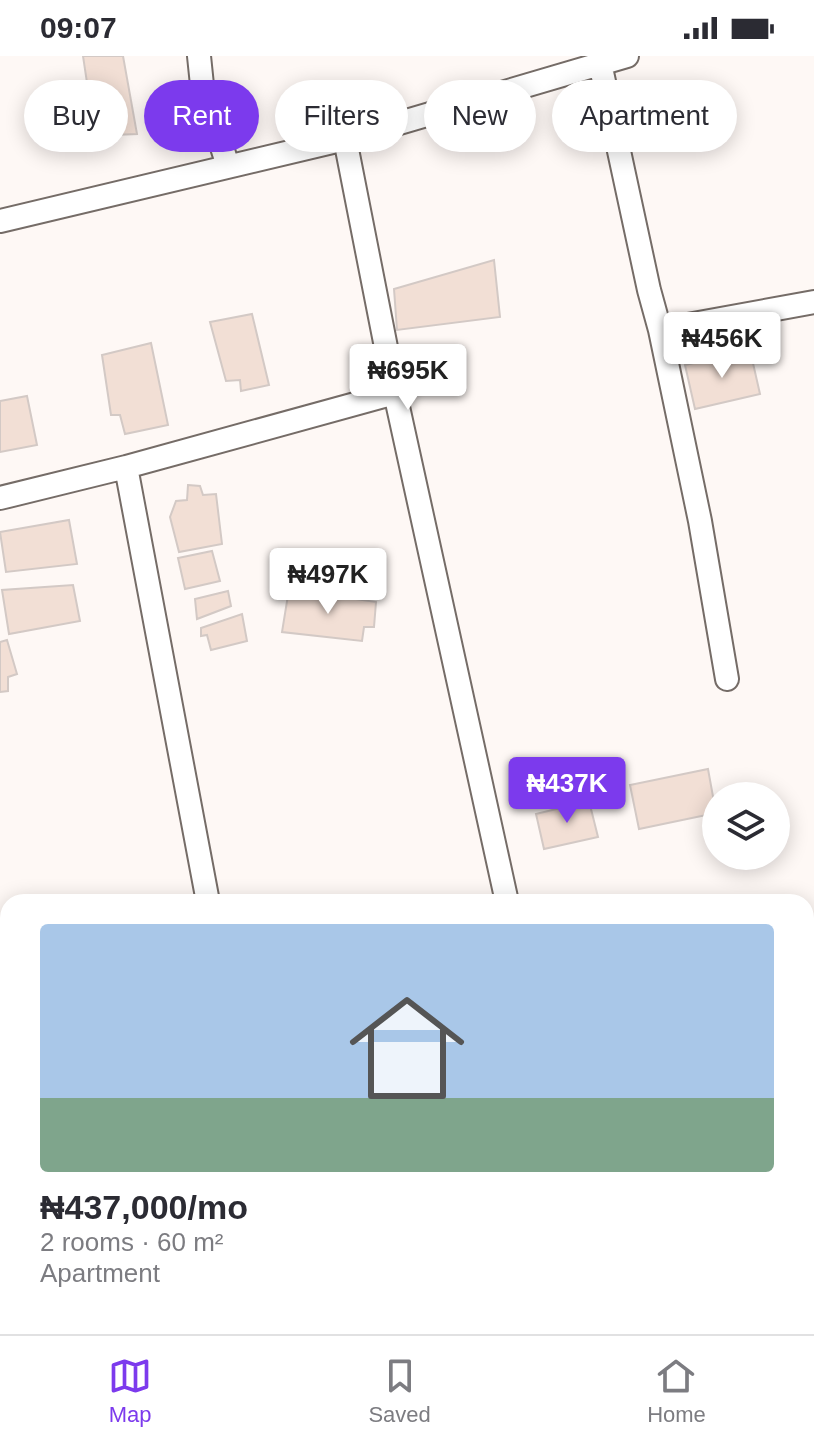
<!DOCTYPE html>
<meta charset="utf-8">
<style>
body{margin:0;font-family:Arial,sans-serif;background:#f2f2f3;color:#2b2b33;height:100vh;display:flex;flex-direction:column;font-size:30px;white-space:nowrap}
*{box-sizing:border-box;margin:0}
p{font-size:26px;color:#7c7c81}
.icon{flex:none;width:44px;height:44px;fill:none;stroke:currentColor;stroke-width:2;stroke-linecap:round;stroke-linejoin:round}
.map{position:relative;flex:1;overflow:hidden}
.drawer{position:absolute;left:0px;top:838px;width:814px;height:440px;display:flex;flex-direction:column;background:#fff;border-radius:24px 24px 0 0;box-shadow:0 4px 20px #0003}
.drawer>*{flex:none}
.guide{position:absolute;left:24px;top:24px;width:766px;height:72px;display:flex;gap:16px}
.fabs{position:absolute;left:702px;top:726px;display:grid;gap:16px}
.fabs a{display:grid;place-items:center;width:88px;height:88px;border-radius:50%;background:#fff;box-shadow:0 4px 20px #0003;font-size:40px}
.price{position:absolute;translate:-50% -68px;padding:0 18px;border-radius:8px;background:#fff;color:#222;font-size:26px;line-height:52px;filter:drop-shadow(0 2px 4px #0008)}
.price::after{content:'';position:absolute;left:50%;top:48px;width:24px;height:18px;margin-left:-12px;background:inherit;clip-path:polygon(0 0,100% 0,50% 100%)}
.price.on{background:#7c3aed;color:#fff}
ul{padding:0;list-style:none}
li{display:grid;align-content:center;gap:16px;height:424px;padding:0 40px}
li+li{border-top:2px solid #e1e1e2}
li span{display:grid;place-items:center;height:248px;border-radius:8px;color:#555}
li>.icon{margin-inline-start:auto}
span .icon{width:144px;height:144px;fill:#fffc;stroke-width:1}
li b{font-size:34px}
.tag{padding:0 28px;border-radius:36px;background:#fff;box-shadow:0 4px 20px #0003;font-size:28px;line-height:72px}
.tag.on{background:#7c3aed;color:#fff}
.status{display:flex;justify-content:space-between;align-items:center;height:56px;padding:0 40px;background:#fff;direction:ltr}
.status svg{height:22px;fill:currentColor}
.dock{display:flex;justify-content:space-around;align-items:center;height:112px;border-top:2px solid #e1e1e2;background:#fff;font-size:22px;color:#7c7c81}
.dock a{display:grid;justify-items:center;gap:4px}
.dock .on{color:#7c3aed}
.map>svg:first-child{display:block}
</style>
<div class="status"><b>09:07</b><svg viewBox="0 0 49 12"><path d="M0 12V9h3v3zM5 12V6h3v6zM10 12V3h3v9zM15 12V0h3v12zM26 1h20v11H26zM47 4h2v5h-2z"/></svg></div>
<div class="map">
<svg width="814" height="1278" viewBox="0 0 814 1278">
<rect width="100%" height="100%" fill="#fef8f5"/>
<path fill="#f2dfd5" stroke="#d3c9c5" stroke-width="2" d="M83,0H123L137,78L113,79L105,86L95,80Z
M494,204L500,261L397,274L394,233Z
M252,258L269,329L241,335L240,324L226,325L210,266Z
M151,287L168,369L125,378L120,359H111L102,299Z
M750,294L760,338L695,353L685,309Z
M27,340L37,389L0,396V345Z
M188,429L200,430L203,439L216,438L222,488L179,496L170,461L176,445L187,444Z
M69,464L77,508L6,516L0,476Z
M212,495L220,525L185,533L178,502Z
M73,529L80,565L9,578L2,534Z
M289,533L376,546L374,571H364L362,585L282,576Z
M228,535L231,550L197,563L195,543Z
M242,558L247,585L211,594L207,579L201,580V572Z
M7,584L17,618L8,621V635L0,636V586Z
M708,713L716,757L639,773L630,729Z
M589,745L598,781L544,793L536,758Z"/>
<g fill="none" stroke-linecap="round" stroke-linejoin="round">
<g stroke="#756c67" stroke-width="26">
<path id="minor" d="M199,0L202,29L228,110
M600,7L649,234L660,274L700,465L727,623
M0,165L345,83L627,0
M660,274L814,246
M395,337L507,846
M126,411L208,846
M0,442L126,411L395,337L345,83
M0,1086L8,1085
M806,1133L814,1106
M763,1278L766,1270"/>
</g>
<use href="#minor" stroke="#fff" stroke-width="22"/>
</g>
</svg>
<div class="fabs">
<a><svg class="icon" aria-label="layers" viewBox="0 0 24 24"><path d="M12 4l9 5-9 5-9-5zM3 14l9 5 9-5"/></svg></a>
</div>
<b class="price" style="left:722px;top:324px">₦456K</b>
<b class="price" style="left:408px;top:356px">₦695K</b>
<b class="price" style="left:328px;top:560px">₦497K</b>
<b class="price on" style="left:567px;top:769px">₦437K</b>
<div class="guide">
<a class="tag">Buy</a>
<a class="tag on">Rent</a>
<a class="tag">Filters</a>
<a class="tag">New</a>
<a class="tag">Apartment</a>
</div>
<section class="drawer">
<ul>
<li><span style="background:linear-gradient(#a9c7e8 70%,#7fa58c 0)"><svg class="icon" aria-label="home" viewBox="0 0 24 24"><path d="M3 11l9-7 9 7M6 9v11h12V9"/></svg></span><div><b>₦437,000/mo</b><p>2 rooms · 60 m²</p><p>Apartment</p></div></li>
</ul>
</section>
</div>
<nav class="dock">
<a class="on"><svg class="icon" aria-label="map" viewBox="0 0 24 24"><path d="M3 6l6-2 6 2 6-2v14l-6 2-6-2-6 2zM9 4v14M15 6v14"/></svg>Map</a>
<a><svg class="icon" aria-label="saved" viewBox="0 0 24 24"><path d="M7 4h10v16l-5-4-5 4z"/></svg>Saved</a>
<a><svg class="icon" aria-label="home" viewBox="0 0 24 24"><path d="M3 11l9-7 9 7M6 9v11h12V9"/></svg>Home</a>
</nav>
